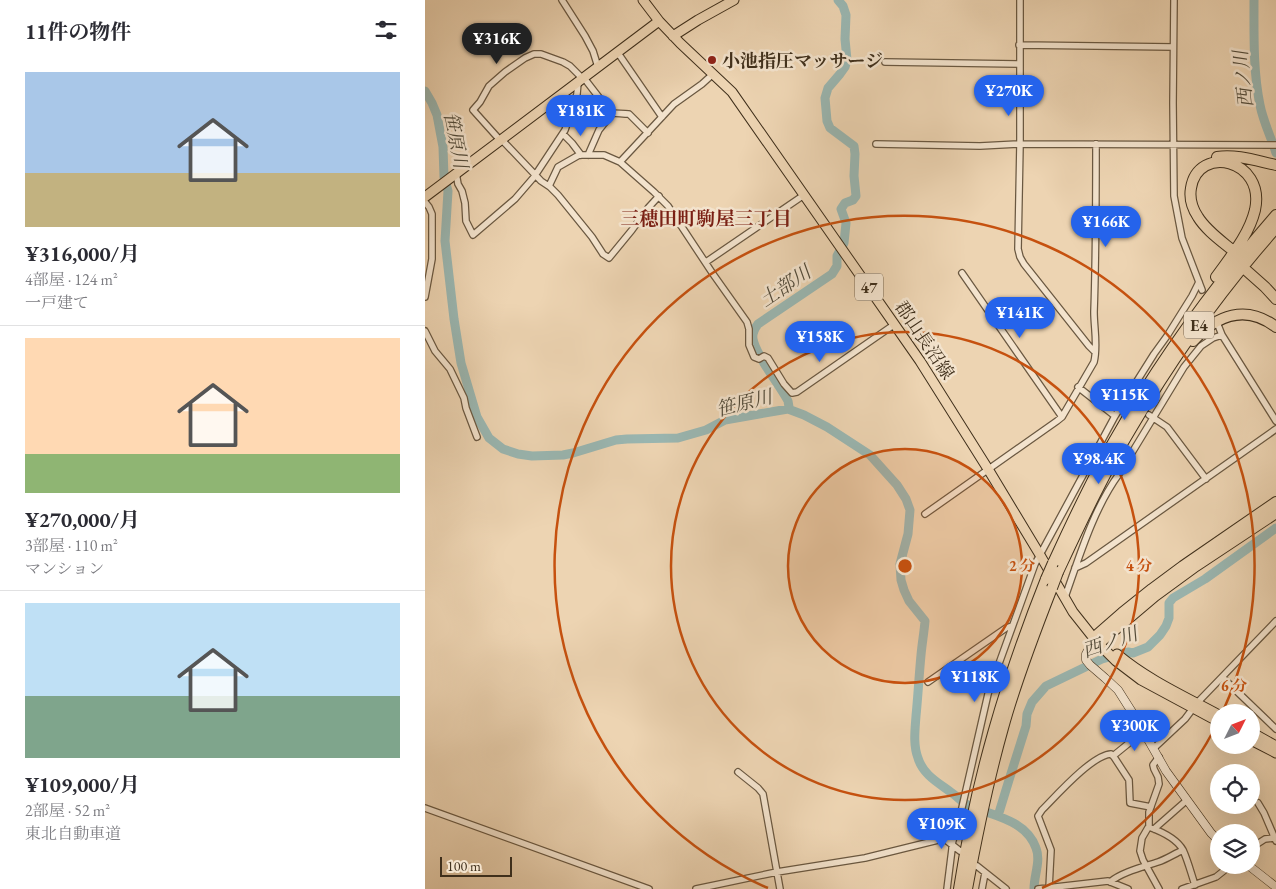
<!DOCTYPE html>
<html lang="ja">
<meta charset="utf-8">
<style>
body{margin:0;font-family:"EB Garamond","Noto Serif JP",serif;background:#f2f2f3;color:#2b2b33;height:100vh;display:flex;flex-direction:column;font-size:19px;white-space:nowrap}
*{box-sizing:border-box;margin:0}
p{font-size:16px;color:#7c7c81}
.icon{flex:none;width:28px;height:28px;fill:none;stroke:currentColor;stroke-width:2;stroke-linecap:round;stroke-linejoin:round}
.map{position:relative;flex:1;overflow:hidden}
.drawer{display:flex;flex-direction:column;background:#fff;width:425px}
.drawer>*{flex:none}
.needle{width:32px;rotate:48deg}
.tools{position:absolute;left:785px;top:704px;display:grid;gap:10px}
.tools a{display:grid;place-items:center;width:50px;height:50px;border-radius:50%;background:#fff;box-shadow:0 5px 20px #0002;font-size:25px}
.scale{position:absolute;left:15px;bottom:12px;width:72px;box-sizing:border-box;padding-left:5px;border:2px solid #3f2f1b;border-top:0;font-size:14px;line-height:18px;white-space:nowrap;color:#3f2f1b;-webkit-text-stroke:4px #f3e3cd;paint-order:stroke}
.price{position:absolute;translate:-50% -42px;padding:0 11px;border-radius:18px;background:#2563eb;color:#fff;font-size:16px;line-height:32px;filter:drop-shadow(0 1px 2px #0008)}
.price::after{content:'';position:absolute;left:50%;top:30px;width:15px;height:11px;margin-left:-8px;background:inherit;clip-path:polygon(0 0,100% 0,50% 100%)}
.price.current{background:#222;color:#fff}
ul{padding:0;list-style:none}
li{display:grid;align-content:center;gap:10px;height:265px;padding:0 25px}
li+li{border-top:1px solid #e1e1e2}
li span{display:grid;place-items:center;height:155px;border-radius:0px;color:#555}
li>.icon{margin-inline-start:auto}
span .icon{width:90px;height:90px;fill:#fffc;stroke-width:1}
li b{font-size:21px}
h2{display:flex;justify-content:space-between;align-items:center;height:60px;padding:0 25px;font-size:21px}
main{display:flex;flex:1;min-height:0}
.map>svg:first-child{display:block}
</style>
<main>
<section class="drawer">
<h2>11件の物件<svg class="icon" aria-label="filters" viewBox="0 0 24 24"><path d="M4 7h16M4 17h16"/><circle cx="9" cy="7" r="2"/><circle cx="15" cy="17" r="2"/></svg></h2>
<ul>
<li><span style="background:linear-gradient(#a9c7e8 65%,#c2b280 0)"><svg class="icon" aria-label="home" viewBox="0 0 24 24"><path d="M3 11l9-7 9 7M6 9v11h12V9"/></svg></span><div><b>¥316,000/月</b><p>4部屋 · 124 m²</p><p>一戸建て</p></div></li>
<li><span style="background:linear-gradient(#ffd9b3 75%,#8fb573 0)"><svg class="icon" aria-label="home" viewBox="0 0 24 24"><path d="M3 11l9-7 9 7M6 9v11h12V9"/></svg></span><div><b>¥270,000/月</b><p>3部屋 · 110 m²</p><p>マンション</p></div></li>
<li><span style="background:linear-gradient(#bfe0f5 60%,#7fa58c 0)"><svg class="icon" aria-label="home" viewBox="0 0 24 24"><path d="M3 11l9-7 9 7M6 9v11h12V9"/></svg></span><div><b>¥109,000/月</b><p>2部屋 · 52 m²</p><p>東北自動車道</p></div></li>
</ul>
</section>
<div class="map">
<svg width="851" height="889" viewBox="0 0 851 889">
<rect width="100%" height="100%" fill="#edd4b2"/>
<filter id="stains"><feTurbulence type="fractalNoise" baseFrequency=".004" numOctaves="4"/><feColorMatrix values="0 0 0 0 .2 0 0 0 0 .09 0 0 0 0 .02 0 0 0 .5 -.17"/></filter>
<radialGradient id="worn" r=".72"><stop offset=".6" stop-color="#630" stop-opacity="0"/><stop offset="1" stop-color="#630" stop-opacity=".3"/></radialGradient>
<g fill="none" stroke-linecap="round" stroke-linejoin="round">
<path stroke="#9ab7b2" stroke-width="9" d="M829,0C829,35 828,71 835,105C838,121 846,137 851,153
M0,91L7,103L12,115L18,147L19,177L23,191L20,241L29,319L36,363L52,417L64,438L78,449L93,454L107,456L138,455L148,453L191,440L202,439L253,438L281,430L300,420L363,409L379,415L402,427L445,455L472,485L481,499L485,510L483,534L475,564L476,580L479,590L484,601L500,621C499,633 497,644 496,655C494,676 493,696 491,716C490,730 488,745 493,758C498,775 514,783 527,793C533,797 538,804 545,806C569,816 601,820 611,848C616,861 609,875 609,889
M363,409L364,407L363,401C354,384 331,356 328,339C327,333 330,328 333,324L407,274L412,266V256L419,243L421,223L416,209L420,203L428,200L431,196L429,176L430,154L429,146L405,128L402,121L400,98L403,88L415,74L420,67L422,60L420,39L421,15L418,6L413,0
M573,816L584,780L601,726L602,714L607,702L621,686L677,659L703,652L708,653L723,647L735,635L741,626L744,618V603L748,598L780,579L851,528"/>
<g stroke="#6a5841" stroke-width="8">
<path id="street" d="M137,0L160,36L168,51L173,67
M595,0V144L593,249L595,257L599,264L664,346L670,352
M749,0L748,103L749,196L757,238L777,290
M594,45L748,47
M193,53L237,117
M460,62L594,64
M159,78L186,113L185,116L174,130L163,155
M158,79L145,66L138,62L116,54H109L100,58L80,72L64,86L55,102L48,110L74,139L77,140L116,181L125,187L133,195L167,237L178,254L184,258L207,230L223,208L234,196
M186,113C192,113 198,114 204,114L223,133
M138,134L147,143L156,155
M451,144L555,146L595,144L851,145
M195,162L249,104L277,84L288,74
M31,173L33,184L37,191L40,203L41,221L48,235L90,199L109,177L140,130L152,94L153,83
M124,186L133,167L154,155H179L195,162L229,192L243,206L288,274L322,322L324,329V345L329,357L334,359L339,356L343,358L359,384L367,393L372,392L470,324
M0,202L4,207L7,214V259L0,297
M281,262L379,195
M537,273L637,417
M793,325L797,335L851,421
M0,331L10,351L25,369L39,398L41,408L52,437
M653,387L690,416
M724,415L742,427L781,479
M500,514L632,421L637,417L669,362C673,346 669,328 669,312C671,256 671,200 671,144
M650,568L661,563L851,429
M640,597C655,555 668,510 694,474L759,367L776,346L788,338L797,335
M797,677L851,729
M503,682L581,628L587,626
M729,748L760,719L772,703L851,621
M688,756L709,739L719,732
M313,772L333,788L338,794L355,889
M833,803L839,813L851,841
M0,808L224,889
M724,827C735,831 752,839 758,850C763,861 766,873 770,885
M729,829L762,800
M826,848L840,839L849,838
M552,866L581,889
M685,882C697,872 718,867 733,862C742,859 749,854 758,850
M624,888L626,850L613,816L617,810C631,796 667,755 686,754L689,757L704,780L705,803L726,807
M271,889L352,872L440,858L513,840H521L535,851
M522,889L527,849V844L536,812L563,694L610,564L690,416L729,354L742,336L767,296L774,282
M557,889L560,873
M613,889L683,881L703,889
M734,889L718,860L715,851L717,838L724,826V812L734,784L733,777L729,769L728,765L734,757
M757,889L791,877L806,865"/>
</g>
<g stroke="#3f2f1b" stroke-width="9">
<path id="secondary" d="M671,641L665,647L661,654V660L665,665L680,678L693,690L712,720L741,771L786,833L794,841
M823,865L851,887"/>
</g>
<g stroke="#3f2f1b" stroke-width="11">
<path id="primary" d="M218,0L234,21L255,43L307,92L495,361L563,469L615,555L648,612L671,641L691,661L716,680L794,722
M248,36L273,20L309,0
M0,197L234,21
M692,654C723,680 759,696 794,715
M826,732L851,746
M826,740L851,753"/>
</g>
<g stroke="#3f2f1b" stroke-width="12">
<path id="highway" d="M792,157C812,154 832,161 851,165
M822,271L840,287L851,299
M791,277C806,256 824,235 830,210C841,159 773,144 766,188C764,199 767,208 773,217C781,230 795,240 806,249
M768,341C792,315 821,304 851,327
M628,563C647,522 666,480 689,441C735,360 790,285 851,215
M633,572C656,523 678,475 706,429C748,357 796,290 851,228
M671,641L673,634L697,613L727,589L758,566L851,502
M671,641L678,640L730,596L771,566L851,513
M534,889C551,780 580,682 621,579
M542,889C552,835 563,781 578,728C591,681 609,634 627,588"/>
</g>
<use href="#street" stroke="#f3e3cd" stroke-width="5.5"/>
<use href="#secondary" stroke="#f3e3cd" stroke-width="8"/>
<use href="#primary" stroke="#edd4b2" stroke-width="9"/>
<use href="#highway" stroke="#edd4b2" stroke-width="10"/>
<g stroke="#3f2f1b" stroke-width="12" stroke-linecap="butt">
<path id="highway-bridge" d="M621,579L628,563
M627,588L633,572"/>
</g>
<use href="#highway-bridge" stroke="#edd4b2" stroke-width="10"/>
</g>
<circle cx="480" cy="566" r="117" fill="#c6510f" fill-opacity=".12"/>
<g fill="none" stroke="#c6510f" stroke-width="2.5">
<circle cx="480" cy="566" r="117"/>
<circle cx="480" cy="566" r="234"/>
<path d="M793 722A350 350 0 0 1 617 888M343 888A350 350 0 1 1 798 711"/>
</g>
<circle fill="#8f2418" stroke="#f3e3cd" stroke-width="2" cx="287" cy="60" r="5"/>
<g text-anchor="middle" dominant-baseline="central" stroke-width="5" stroke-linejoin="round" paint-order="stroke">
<g fill="#f3e3cd" stroke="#756550" stroke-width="1">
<rect x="430" y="273.5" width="28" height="27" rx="4"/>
<rect x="759" y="311.5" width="30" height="27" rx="4"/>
</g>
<g font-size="16" font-weight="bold" fill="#3f2f1b">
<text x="444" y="287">47</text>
<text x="774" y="325">E4</text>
</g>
<g font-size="18" font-weight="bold" fill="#3f2f1b" stroke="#f3e3cd" text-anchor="start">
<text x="297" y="60">小池指圧マッサージ</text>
</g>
<g font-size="18" fill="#3f2f1b" stroke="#f3e3cd">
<text transform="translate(500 340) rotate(56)">郡山長沼線</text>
</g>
<g font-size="19" font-style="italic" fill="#514a39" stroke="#f3e3cd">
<text transform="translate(818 79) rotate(-96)">西ノ川</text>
<text transform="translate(31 140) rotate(79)">笹原川</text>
<text transform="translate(360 286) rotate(-34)">土部川</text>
<text transform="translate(319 403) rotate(-14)">笹原川</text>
<text transform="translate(685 642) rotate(-19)">西ノ川</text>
</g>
<g font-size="19" font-weight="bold" fill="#7a1f14" stroke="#f3e3cd">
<text x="281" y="218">三穂田町駒屋三丁目</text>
</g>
</g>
<circle cx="480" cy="566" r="8" fill="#c6510f" stroke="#f3e3cd" stroke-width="2.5"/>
<g font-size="15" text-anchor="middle" font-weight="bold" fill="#c6510f" stroke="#f3e3cd" stroke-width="5" stroke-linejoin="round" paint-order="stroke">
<text x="597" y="571">2 分</text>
<text x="714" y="571">4 分</text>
<text x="809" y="691">6 分</text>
</g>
<rect width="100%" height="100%" filter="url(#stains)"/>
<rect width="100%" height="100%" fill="url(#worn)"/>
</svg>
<div class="tools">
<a><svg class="needle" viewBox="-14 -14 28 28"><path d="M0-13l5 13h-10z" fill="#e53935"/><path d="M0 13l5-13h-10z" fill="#7c7c81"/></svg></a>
<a><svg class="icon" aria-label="locate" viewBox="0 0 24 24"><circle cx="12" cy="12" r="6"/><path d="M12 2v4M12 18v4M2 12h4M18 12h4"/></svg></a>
<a><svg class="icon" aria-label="layers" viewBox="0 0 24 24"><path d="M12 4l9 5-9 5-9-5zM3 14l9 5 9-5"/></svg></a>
</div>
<div class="scale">100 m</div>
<b class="price current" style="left:72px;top:65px">¥316K</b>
<b class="price" style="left:584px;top:117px">¥270K</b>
<b class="price" style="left:156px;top:137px">¥181K</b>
<b class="price" style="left:681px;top:248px">¥166K</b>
<b class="price" style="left:595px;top:339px">¥141K</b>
<b class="price" style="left:395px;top:363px">¥158K</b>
<b class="price" style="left:700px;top:421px">¥115K</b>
<b class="price" style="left:674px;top:485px">¥98.4K</b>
<b class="price" style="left:550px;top:703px">¥118K</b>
<b class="price" style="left:710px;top:752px">¥300K</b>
<b class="price" style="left:517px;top:850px">¥109K</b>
</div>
</main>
